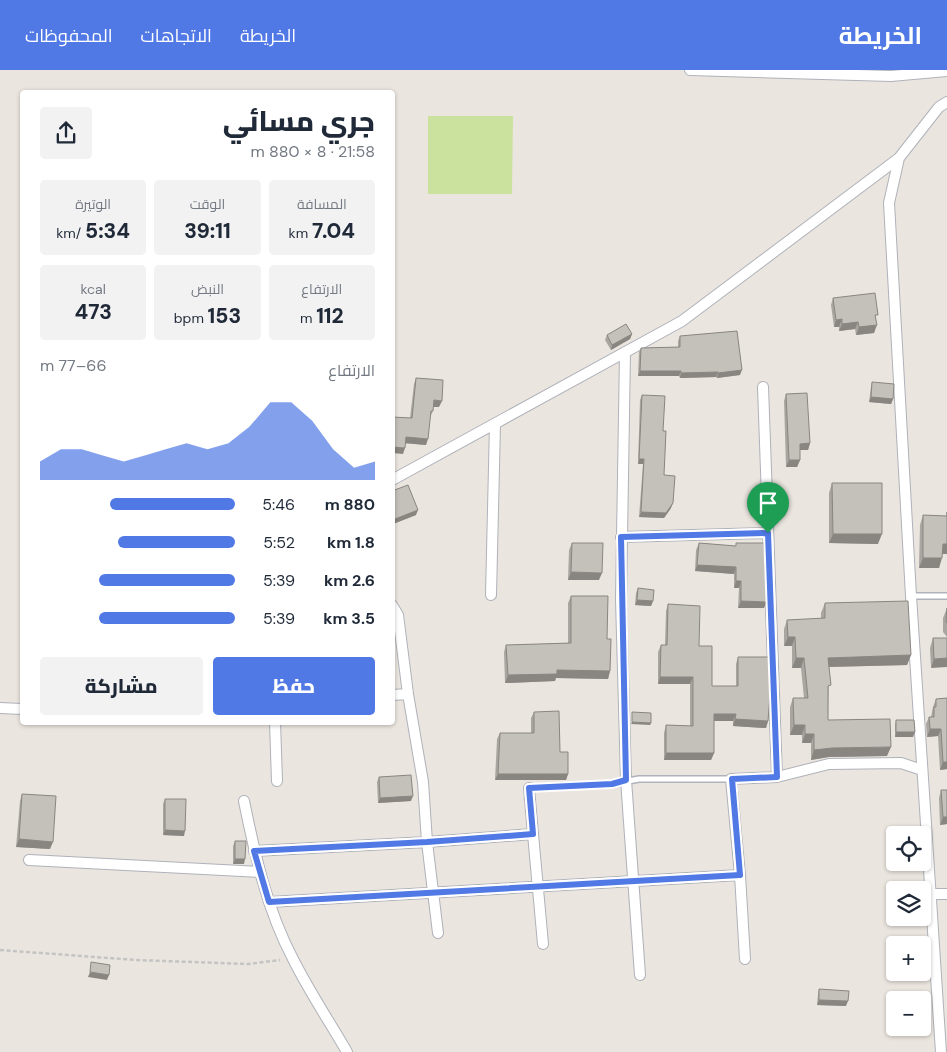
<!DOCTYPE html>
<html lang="ar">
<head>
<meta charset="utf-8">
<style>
	body { margin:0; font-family:"DM Sans",Cairo,sans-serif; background:#f2f2f3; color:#1f2937; direction:rtl; height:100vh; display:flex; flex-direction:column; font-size:19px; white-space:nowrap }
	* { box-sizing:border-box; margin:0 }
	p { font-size:16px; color:#747a83 }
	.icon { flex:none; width:28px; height:28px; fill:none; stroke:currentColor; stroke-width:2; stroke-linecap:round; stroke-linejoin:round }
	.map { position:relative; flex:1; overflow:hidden; direction:ltr }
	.sheet { position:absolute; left:20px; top:20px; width:375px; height:635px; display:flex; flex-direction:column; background:#fff; border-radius:5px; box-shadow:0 1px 4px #0004; direction:rtl }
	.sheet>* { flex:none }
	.buttons { position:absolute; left:886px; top:756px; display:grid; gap:10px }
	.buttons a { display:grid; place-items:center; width:45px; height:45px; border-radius:5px; background:#fff; box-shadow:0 1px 4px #0004; font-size:25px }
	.pin { position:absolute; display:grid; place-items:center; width:42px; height:42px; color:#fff; margin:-51px -21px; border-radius:50% 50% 50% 0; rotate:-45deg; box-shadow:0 0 5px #0007 }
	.pin .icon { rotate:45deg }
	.round { display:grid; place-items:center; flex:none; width:52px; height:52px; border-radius:5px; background:#f2f2f3 }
	.summary { display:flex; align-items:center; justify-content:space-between; height:85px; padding:0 20px }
	h1 { font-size:28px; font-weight:800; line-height:38px }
	.figures { display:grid; grid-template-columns:repeat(3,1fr); gap:8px; height:85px; padding:5px 20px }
	.figures div { display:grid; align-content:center; border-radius:5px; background:#f2f2f3; text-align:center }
	.figures b { font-size:21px; font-weight:800 }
	.figures small { font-size:14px; font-weight:400 }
	.figures p { font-size:14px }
	.chart { height:140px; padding:10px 20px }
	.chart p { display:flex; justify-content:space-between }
	.chart svg { width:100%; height:90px; margin-top:5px; fill:#5079e6; opacity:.7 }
	.action { display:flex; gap:10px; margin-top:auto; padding:10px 20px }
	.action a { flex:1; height:58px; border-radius:5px; background:#5079e6; color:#fff; font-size:20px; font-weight:800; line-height:58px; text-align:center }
	.action a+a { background:#f2f2f3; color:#1f2937 }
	ul { padding:0 20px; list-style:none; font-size:16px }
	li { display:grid; grid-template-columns:80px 60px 1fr; align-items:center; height:38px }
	li i { height:12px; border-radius:6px; background:#5079e6 }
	header { display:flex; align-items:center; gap:30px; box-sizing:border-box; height:70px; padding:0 25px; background:#5079e6; color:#fff }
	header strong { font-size:24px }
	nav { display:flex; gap:28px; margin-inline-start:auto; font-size:18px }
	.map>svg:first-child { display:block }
	.pitch { fill:#cbe29e }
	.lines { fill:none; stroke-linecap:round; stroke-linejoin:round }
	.lane-casing { stroke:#afb2ba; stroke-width:8 }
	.street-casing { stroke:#afb2ba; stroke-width:12 }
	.path { stroke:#c4c4c4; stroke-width:2.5; stroke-dasharray:4 2.5; stroke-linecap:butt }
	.lane { stroke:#fff; stroke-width:5 }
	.street { stroke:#fff; stroke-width:10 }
	.wall { fill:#a9a5a0 }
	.shaded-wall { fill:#898682 }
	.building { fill:#c4c0ba; stroke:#898682 }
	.route-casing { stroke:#fff; stroke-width:10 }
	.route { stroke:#5079e6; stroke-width:6 }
</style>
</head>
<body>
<header>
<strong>الخريطة</strong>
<nav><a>الخريطة</a><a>الاتجاهات</a><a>المحفوظات</a></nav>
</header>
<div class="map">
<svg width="947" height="982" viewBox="0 0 947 982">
	<rect width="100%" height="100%" fill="#ebe5df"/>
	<path class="pitch" d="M 428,46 L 513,46 L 512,124 L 428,124 Z"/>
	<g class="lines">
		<g class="lane-casing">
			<path id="lane" d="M 911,526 L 947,526
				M 529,718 L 612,714 L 639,709 L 731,709"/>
		</g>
		<g class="street-casing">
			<path id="street" d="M 690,0 L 891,6 L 947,1
				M 625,282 L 621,529 L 626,710 L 640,905
				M 763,317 L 777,707
				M 392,410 L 682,251 L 899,88
				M 621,467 L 767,463
				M 491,525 L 495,354
				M 392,535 L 398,545 L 408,624 L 423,712 L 427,772 L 438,863
				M 392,625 L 408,624
				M 0,638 L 22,639
				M 275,652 L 277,711
				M 244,731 C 255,785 267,840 293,889 C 309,921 329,951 347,982
				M 533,764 L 543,874
				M 254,781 L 427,772 L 533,764 L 529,718
				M 29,790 L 260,802
				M 931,824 L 947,824
				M 269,832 L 740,805
				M 745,889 L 740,805 L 731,709 L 777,707 L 829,694 L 901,693 L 922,700
				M 941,982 L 911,526 L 889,133 L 899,88 L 939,37 L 947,32"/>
		</g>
		<path class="path" d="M 0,880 L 136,890 L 248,894 L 280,890"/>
		<use href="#lane" class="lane"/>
		<use href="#street" class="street"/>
	</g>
	<path class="wall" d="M 833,228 L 876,250 L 874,263 L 856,265 L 855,259 L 839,261 L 839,257 L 834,257 L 831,235 Z
		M 632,264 L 630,269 L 611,280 L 605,270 L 607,265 Z
		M 680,266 L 740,305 L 717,308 L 716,307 L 680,308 L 679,306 L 638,306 L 639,282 L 641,278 L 678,277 L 678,271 Z
		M 416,308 L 439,337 L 433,337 L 433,341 L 430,347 L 426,375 L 405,373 L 403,384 L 410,348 L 414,314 Z
		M 872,312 L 893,329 L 891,334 L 869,332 L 871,317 Z
		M 786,324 L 810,373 L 808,380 L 800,380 L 800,390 L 797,397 L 786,397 L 784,331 Z
		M 642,325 L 663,361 L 664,405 L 671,438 L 664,448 L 639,447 L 643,394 L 638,394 L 640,330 Z
		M 832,413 L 878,474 L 829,473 L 829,423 Z
		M 392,421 L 416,445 L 393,454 L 392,452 Z
		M 947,442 L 942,484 L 939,498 L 919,498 L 920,455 L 923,445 L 946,446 Z
		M 572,473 L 599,510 L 568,510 L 569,480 Z
		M 699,473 L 736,476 L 736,473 L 764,538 L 738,538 L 739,518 L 734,518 L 734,504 L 695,501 L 696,480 Z
		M 638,518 L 653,531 L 651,536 L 635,535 L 636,523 Z
		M 571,526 L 607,569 L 610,601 L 608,609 L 556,608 L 555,611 L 505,613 L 504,582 L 506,575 L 568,573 L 568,533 Z
		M 825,533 L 911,585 L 907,595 L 829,597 L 828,650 L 887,686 L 829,687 L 811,690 L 811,673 L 802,673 L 802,665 L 790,665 L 790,637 L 793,628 L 804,628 L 801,598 L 792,598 L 792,576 L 784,576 L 784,559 L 787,550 L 821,549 L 821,543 Z
		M 668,534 L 699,576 L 712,616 L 736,616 L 736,594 L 738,587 L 768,651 L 766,658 L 733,656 L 733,651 L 714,651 L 714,683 L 711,690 L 664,690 L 664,663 L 666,655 L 690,656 L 690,614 L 658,614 L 658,582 L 661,575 L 665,575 L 666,541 Z
		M 947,538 L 947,567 L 943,562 L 943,548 Z
		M 933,568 L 947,568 L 931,598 L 930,578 Z
		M 947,628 L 947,699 L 940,700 L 938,666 L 927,667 L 926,654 L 929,647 L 931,647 L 933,637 L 936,629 Z
		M 534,642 L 560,682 L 568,704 L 566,710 L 495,710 L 497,669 L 500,663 L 531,663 L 531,648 Z
		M 896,650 L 913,667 L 895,667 L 895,655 Z
		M 379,707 L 411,731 L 378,733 L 377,712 Z
		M 941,720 L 947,720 L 947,754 L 940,755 L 939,728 Z
		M 22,724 L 50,779 L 16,777 L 20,731 Z
		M 165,729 L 184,766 L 163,765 L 163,734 Z
		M 235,771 L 244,794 L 233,794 L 233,776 Z
		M 819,919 L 846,936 L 817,935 L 818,924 Z"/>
	<path class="shaded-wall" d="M 842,249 L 839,257 L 834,257 L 836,250 Z
		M 858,252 L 855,259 L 839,261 L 842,254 Z
		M 877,255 L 874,263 L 856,265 L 859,257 Z
		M 632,264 L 630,269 L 611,280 L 612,275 Z
		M 742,300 L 740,305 L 717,308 L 718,303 Z
		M 640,301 L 681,301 L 679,306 L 638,306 Z
		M 718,302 L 716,307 L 680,308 L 681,303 Z
		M 871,327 L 893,329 L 891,334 L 869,332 Z
		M 434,330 L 442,331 L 439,337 L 432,337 Z
		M 406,367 L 428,369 L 426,375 L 403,373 Z
		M 810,373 L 808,380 L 797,380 L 800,374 Z
		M 392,377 L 405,378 L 403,384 L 392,383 Z
		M 639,389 L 644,389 L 643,394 L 638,394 Z
		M 789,390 L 800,390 L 797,397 L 786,397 Z
		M 673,433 L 671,438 L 664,448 L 639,447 L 641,442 Z
		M 418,440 L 416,445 L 393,454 L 395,449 Z
		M 833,464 L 882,464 L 878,474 L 829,473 Z
		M 943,474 L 947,474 L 947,484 L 939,484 Z
		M 923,488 L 942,488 L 939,498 L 919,498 Z
		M 697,495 L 736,497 L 734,504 L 695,501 Z
		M 571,502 L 602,503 L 599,510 L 568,510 Z
		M 736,511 L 741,511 L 739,518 L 734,518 Z
		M 637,530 L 653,531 L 651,536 L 635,535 Z
		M 741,531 L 767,532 L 764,538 L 738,538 Z
		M 788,567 L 795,567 L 792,576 L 784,576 Z
		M 911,585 L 907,595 L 824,597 L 828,588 Z
		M 796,588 L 804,588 L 801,598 L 792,598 Z
		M 947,588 L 947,597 L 931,598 L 934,589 Z
		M 557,600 L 610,601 L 608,609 L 556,608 L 555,611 L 505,613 L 508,605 Z
		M 660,607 L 693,607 L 690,614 L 658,614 Z
		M 714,644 L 736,644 L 733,651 L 711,651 Z
		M 735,649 L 768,651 L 766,658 L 733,656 Z
		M 632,652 L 651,653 L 650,655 L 631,654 Z
		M 794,655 L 805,655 L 802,665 L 790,665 Z
		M 930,659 L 941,659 L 938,666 L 927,667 Z
		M 896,662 L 915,662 L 913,667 L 895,667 Z
		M 805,664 L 814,664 L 811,673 L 802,673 Z
		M 891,677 L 887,686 L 829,687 L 811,690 L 814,680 L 832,678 Z
		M 666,683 L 714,683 L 711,690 L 664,690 Z
		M 943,692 L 947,692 L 947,699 L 940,700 Z
		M 498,704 L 568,704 L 566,710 L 495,710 Z
		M 413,726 L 411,731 L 378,733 L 380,728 Z
		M 943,747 L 947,747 L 947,754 L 940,755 Z
		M 165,760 L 185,761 L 184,766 L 163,765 Z
		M 19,769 L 53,772 L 50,779 L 16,777 Z
		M 235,789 L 245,789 L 244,794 L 233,794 Z
		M 90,902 L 109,905 L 107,910 L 88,907 Z
		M 819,930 L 848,931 L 846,936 L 817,935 Z"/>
	<path class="building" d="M 875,223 L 878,245 L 875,245 L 877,255 L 859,257 L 858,252 L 842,254 L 842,249 L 836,250 L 833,228 Z
		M 626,254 L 632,264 L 612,275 L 607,265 Z
		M 737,261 L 742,300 L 718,303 L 718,302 L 681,303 L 681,301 L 640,301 L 641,278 L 680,277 L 680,266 Z
		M 416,308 L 443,310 L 442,331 L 434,330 L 433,341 L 431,341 L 428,369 L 406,367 L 405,378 L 392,377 L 392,347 L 412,348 Z
		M 872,312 L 894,314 L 893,329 L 871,327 Z
		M 807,323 L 810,373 L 800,374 L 800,390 L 789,390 L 786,324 Z
		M 642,325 L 665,326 L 663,361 L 666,361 L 664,405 L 675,406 L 673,433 L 666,443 L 641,442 L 644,389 L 639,389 Z
		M 832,413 L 882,413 L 882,464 L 833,464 Z
		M 408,415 L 418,440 L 395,449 L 392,444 L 392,421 Z
		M 947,442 L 947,474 L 943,474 L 942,488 L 923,488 L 923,445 L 947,446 Z
		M 572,473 L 603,473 L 602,503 L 571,502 Z
		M 699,473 L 736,476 L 736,473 L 764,473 L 767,532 L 741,531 L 741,511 L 736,511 L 736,497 L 697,495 Z
		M 638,518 L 654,520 L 653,531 L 637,530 Z
		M 571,526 L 608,526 L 607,569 L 611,569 L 610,601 L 557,600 L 557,604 L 508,605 L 506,575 L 571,573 Z
		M 908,531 L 911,585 L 828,588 L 831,615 L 828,616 L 828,650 L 890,649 L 891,677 L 832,678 L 814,680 L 814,664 L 805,664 L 805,655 L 794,655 L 793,628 L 808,628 L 804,588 L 796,588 L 795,567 L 788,567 L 787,550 L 825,548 L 825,533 Z
		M 668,534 L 700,536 L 699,576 L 712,576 L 712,616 L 738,616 L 738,587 L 769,587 L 770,625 L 768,651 L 735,649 L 736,644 L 714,644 L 714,683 L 666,683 L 666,655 L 693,656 L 693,607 L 660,607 L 661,575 L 667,575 Z
		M 947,538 L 947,553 L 946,552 Z
		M 933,568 L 947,568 L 947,588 L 934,589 Z
		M 947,628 L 947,692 L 943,692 L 941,659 L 930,659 L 929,647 L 934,647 L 934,637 L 936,637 L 936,629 Z
		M 559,641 L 560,682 L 568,682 L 568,704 L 498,704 L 500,663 L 534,663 L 534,642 Z
		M 632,642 L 651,643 L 651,653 L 632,652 Z
		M 896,650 L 914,650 L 915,662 L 896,662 Z
		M 411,705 L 413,726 L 380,728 L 379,707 Z
		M 941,720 L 947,720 L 947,747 L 943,747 Z
		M 22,724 L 56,726 L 53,772 L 19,769 Z
		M 165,729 L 186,729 L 185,761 L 165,760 Z
		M 235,771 L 246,771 L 245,789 L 235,789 Z
		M 91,892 L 110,895 L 109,905 L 90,902 Z
		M 819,919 L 849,921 L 848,931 L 819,930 Z"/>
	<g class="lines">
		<g class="route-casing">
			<path id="route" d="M 768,463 L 777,707 L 732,709 L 740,805 L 269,832 L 254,781 L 427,772 L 533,764 L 529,718 L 612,714 L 626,710 L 621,467 Z"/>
		</g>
		<use href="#route" class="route"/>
	</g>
</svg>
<div class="buttons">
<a><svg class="icon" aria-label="locate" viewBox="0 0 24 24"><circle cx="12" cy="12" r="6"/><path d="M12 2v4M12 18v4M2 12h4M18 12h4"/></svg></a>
<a><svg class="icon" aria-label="layers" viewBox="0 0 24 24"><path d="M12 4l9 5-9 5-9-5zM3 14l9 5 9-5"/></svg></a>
<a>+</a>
<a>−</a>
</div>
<div class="pin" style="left:768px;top:463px;background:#1e9e55"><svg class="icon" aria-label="arrive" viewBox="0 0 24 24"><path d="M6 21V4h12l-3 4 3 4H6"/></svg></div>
<section class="sheet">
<div class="summary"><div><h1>جري مسائي</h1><p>21:58 · 8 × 880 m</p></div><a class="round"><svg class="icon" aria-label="share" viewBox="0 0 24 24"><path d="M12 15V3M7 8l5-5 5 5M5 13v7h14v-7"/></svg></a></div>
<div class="figures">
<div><p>المسافة</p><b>7.04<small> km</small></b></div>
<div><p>الوقت</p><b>39:11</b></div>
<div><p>الوتيرة</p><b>5:34<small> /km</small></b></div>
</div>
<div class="figures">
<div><p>الارتفاع</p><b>112<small> m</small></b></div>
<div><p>النبض</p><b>153<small> bpm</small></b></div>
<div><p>kcal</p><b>473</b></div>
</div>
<div class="chart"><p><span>الارتفاع</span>66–77 m</p>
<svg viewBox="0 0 160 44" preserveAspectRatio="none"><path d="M0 44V35L10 29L20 29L30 32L40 35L50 32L60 29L70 26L80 29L90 26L100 18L110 6L120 6L130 15L140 29L150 38L160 35V44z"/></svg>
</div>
<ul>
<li><b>880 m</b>5:46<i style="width:64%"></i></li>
<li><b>1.8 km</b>5:52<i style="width:60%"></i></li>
<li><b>2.6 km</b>5:39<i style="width:70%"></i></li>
<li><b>3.5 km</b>5:39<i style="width:70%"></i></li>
</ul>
<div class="action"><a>حفظ</a><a>مشاركة</a></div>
</section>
</div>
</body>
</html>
